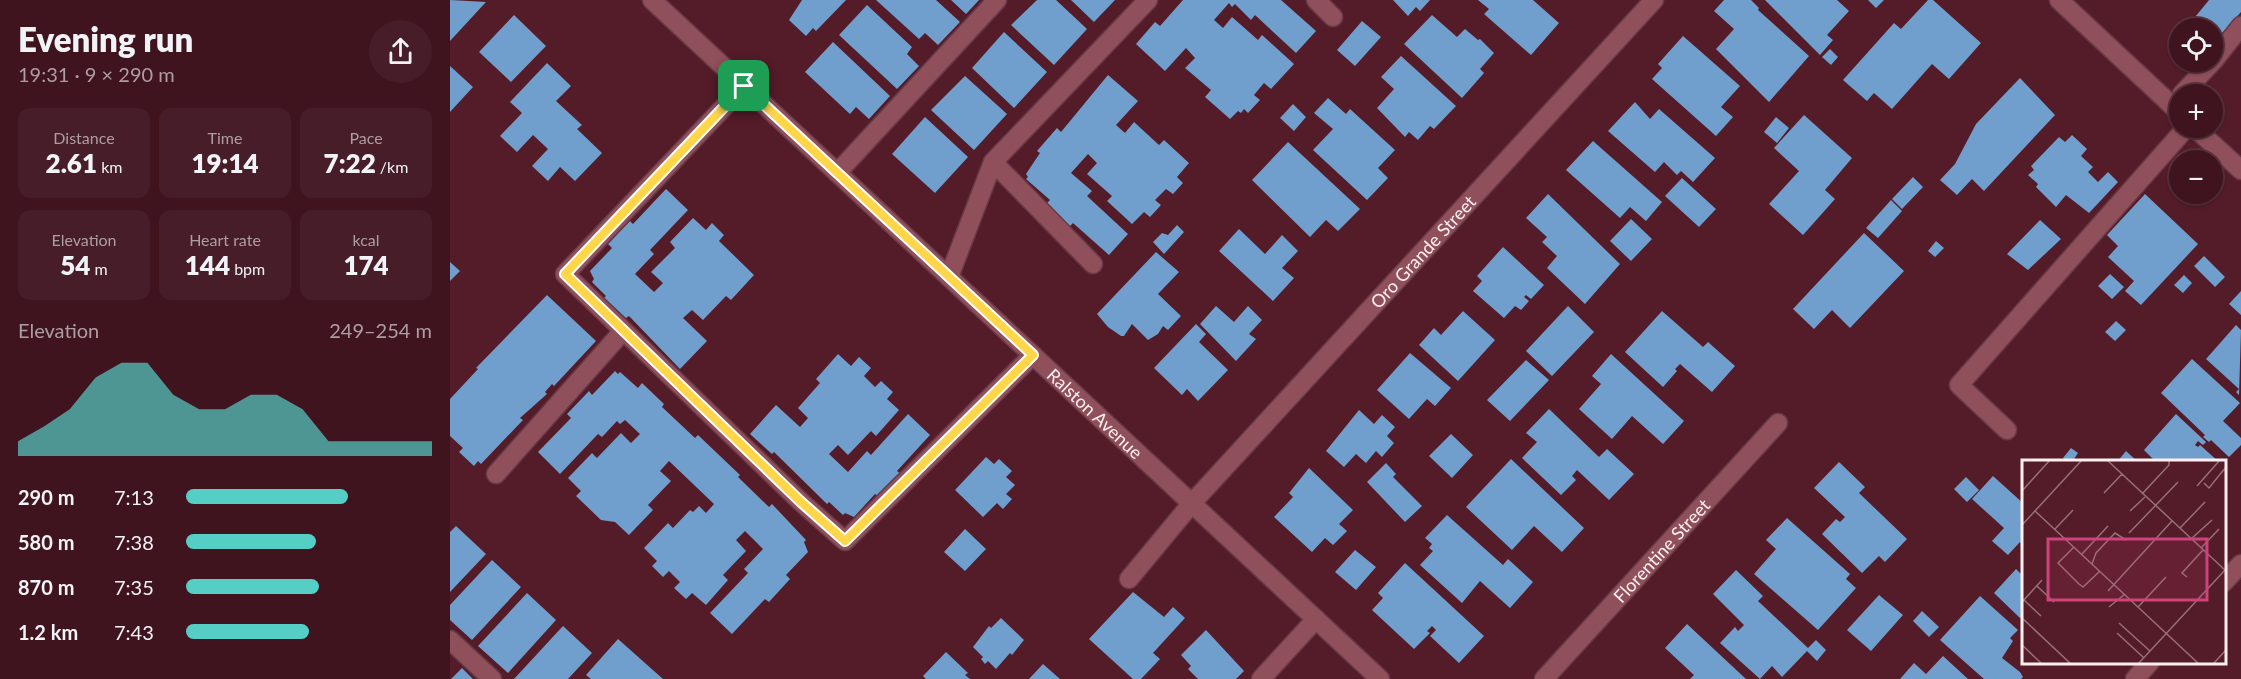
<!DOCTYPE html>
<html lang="en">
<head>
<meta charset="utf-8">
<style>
	body { margin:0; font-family:Lato,sans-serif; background:#461d28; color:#f1f3f6; height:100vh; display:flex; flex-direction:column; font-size:22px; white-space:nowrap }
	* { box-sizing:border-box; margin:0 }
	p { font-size:20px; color:#ad9ea4 }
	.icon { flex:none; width:33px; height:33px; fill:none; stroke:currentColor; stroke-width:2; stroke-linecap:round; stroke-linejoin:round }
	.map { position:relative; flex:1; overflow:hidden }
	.drawer { display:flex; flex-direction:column; background:#3f141f; width:450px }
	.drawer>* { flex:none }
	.buttons { position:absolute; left:1719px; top:18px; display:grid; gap:12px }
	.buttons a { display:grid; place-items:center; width:54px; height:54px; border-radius:50%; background:#3f141f; box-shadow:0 2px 4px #0004,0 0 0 2px #58333d; font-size:30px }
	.pin { position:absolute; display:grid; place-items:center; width:51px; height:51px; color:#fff; margin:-26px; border-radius:12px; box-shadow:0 3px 9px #0006 }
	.round { display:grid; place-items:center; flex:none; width:63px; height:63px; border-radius:32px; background:#461d28 }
	.headline { display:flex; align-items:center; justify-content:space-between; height:102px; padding:0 18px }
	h1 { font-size:33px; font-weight:800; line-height:45px }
	.metrics { display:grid; grid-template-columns:repeat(3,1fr); gap:9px; height:102px; padding:6px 18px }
	.metrics div { display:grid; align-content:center; border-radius:12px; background:#461d28; text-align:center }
	.metrics b { font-size:26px; font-weight:800 }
	.metrics small { font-size:16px; font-weight:400 }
	.metrics p { font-size:16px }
	.chart { height:168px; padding:12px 18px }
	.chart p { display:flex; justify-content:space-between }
	.chart svg { width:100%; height:108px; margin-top:6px; fill:#55cec5; opacity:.7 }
	ul { padding:0 18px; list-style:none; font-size:20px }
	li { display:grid; grid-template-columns:96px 72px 1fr; align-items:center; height:45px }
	li i { height:15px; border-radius:8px; background:#55cec5 }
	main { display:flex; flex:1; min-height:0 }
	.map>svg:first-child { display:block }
	.building { fill:#709fce }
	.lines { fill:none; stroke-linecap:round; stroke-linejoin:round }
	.minor-casing { stroke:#673947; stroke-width:21 }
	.minor { stroke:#90505b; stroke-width:18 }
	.route-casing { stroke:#fff; stroke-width:12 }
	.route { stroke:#ffd54a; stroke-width:8 }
	.labels { text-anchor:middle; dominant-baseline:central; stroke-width:6; stroke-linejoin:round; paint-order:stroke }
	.street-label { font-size:18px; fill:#ffeff1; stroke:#2a1015 }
	.inset-road { fill:none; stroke:#987079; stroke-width:1.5 }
	.view { fill:#ce4379; fill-opacity:0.15; stroke:#ce4379; stroke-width:3 }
	.inset-edge { fill:none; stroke:#ffeff1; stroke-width:3 }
</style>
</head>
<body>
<main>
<section class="drawer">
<div class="headline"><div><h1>Evening run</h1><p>19:31 · 9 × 290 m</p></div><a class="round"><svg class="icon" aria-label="share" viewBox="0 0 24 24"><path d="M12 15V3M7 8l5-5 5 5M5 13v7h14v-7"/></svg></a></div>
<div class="metrics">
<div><p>Distance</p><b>2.61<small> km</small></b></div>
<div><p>Time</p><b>19:14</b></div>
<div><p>Pace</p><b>7:22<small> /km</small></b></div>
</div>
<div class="metrics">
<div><p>Elevation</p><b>54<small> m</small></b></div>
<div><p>Heart rate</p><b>144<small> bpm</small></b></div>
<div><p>kcal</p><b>174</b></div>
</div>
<div class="chart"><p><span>Elevation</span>249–254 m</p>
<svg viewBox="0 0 160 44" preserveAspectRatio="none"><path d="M0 44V38L10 32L20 25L30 12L40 6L50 6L60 19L70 25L80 25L90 19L100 19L110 25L120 38L130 38L140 38L150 38L160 38V44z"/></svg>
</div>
<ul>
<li><b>290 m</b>7:13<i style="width:66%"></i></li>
<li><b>580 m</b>7:38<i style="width:53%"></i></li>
<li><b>870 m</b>7:35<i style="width:54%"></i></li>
<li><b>1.2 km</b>7:43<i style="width:50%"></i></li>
</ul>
</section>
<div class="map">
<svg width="1791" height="679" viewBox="0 0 1791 679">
	<rect width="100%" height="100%" fill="#541b29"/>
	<path class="building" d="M 0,0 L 36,2 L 0,41 Z
		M 352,0 L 396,0 L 366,31 L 363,28 L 356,36 L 339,20 Z
		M 426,0 L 486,0 L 510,22 L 488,45 L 475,33 L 469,39 Z
		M 501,0 L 529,0 L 516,14 Z
		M 587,0 L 606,0 L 637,29 L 604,65 L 561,25 Z
		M 621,0 L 665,0 L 644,22 Z
		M 733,0 L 831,0 L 866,31 L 846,53 L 805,15 L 801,20 L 785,4 L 782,7 L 779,3 L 764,20 L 773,28 L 782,17 L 808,40 L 812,35 L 844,64 L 821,89 L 814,83 L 804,95 L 810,100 L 798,113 L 794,109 L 791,113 L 788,111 L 780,119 L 755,97 L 761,90 L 735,68 L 745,58 L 736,48 L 715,71 L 686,44 L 705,22 L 710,26 Z
		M 943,0 L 980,0 L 970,11 L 966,7 L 958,16 Z
		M 1028,0 L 1083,0 L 1109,23 L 1081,55 L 1034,14 L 1039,9 Z
		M 1274,0 L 1301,0 L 1309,8 L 1308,10 L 1359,56 L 1319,102 L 1266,49 L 1284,29 L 1264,11 Z
		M 1315,0 L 1387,0 L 1399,11 L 1377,35 L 1383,40 L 1370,55 Z
		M 1418,0 L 1434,0 L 1426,8 Z
		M 1478,0 L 1483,0 L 1531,43 L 1499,79 L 1482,64 L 1442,109 L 1424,93 L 1417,101 L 1393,80 L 1444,23 L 1451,29 Z
		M 1759,0 L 1791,0 L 1791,12 L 1765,41 L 1762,39 L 1762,28 L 1747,28 L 1741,22 Z
		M 417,5 L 462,47 L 457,54 L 469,66 L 447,89 L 389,35 Z
		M 64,15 L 96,46 L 61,82 L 29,52 Z
		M 982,15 L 1007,37 L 1015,29 L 1028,40 L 1030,39 L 1044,53 L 1030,69 L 1034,73 L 1012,98 L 954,44 Z
		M 912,21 L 931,37 L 905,66 L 887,50 Z
		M 554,32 L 597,72 L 564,108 L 522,68 Z
		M 1233,36 L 1290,86 L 1271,107 L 1283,117 L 1266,136 L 1202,79 L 1212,68 L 1208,64 Z
		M 383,42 L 440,96 L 419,119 L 406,107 L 400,114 L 355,72 Z
		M 1380,49 L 1388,57 L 1381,65 L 1372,57 Z
		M 951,56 L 1006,106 L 984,129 L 980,126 L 968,140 L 959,132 L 955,137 L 927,108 L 944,89 L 931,77 Z
		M 97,63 L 121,86 L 106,101 L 132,125 L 127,129 L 152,153 L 125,181 L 110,167 L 98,181 L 82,166 L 98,149 L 83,135 L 67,152 L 50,136 L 72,113 L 60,102 Z
		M 0,66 L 23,87 L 0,112 Z
		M 658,75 L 688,101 L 666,125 L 675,133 L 684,122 L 709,145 L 714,140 L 739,163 L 727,177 L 733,183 L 723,194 L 716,189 L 705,200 L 711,205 L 700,217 L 694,212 L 682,224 L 657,201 L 662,196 L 637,174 L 647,163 L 638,154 L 621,173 L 642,191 L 637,196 L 678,234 L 659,255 L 623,223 L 619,227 L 595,205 L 600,200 L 576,179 L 578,177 L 576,174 L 590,153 L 587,151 L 607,128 L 611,132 Z
		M 515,76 L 557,114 L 524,150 L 481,110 Z
		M 1570,78 L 1605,115 L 1534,191 L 1522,179 L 1507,195 L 1490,180 L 1505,164 L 1526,124 Z
		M 878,98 L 896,114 L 900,109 L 945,150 L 928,168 L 938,178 L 917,200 L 863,150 L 883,129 L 864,113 Z
		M 1185,102 L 1200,119 L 1209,109 L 1265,158 L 1243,182 L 1231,171 L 1227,175 L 1214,162 L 1205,172 L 1158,131 Z
		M 843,104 L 856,117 L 844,131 L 830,118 Z
		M 1354,115 L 1402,158 L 1375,190 L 1385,199 L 1353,235 L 1319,204 L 1349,171 L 1324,148 Z
		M 475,117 L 518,157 L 485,193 L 442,154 Z
		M 1326,117 L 1339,128 L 1327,143 L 1314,132 Z
		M 1622,135 L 1637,149 L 1631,156 L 1643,167 L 1638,172 L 1648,182 L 1658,172 L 1668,182 L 1639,213 L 1616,195 L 1606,207 L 1586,187 L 1588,184 L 1578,175 L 1584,170 L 1581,166 L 1609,137 L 1615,142 Z
		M 1143,141 L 1212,202 L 1196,221 L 1180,207 L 1170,218 L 1116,170 Z
		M 838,142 L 910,209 L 888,231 L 876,220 L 860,237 L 802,180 Z
		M 1463,177 L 1473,187 L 1452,209 L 1442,199 Z
		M 1232,178 L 1266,209 L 1249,227 L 1215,196 Z
		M 216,189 L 238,210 L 200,250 L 204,254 L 185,274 L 204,292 L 213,283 L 201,272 L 225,248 L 220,242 L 243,218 L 256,230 L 262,223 L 274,235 L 269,241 L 304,275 L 281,300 L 276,296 L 253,320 L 242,310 L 233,318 L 257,341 L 230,369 L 179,316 L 176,318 L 154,298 L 156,296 L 142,282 L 144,279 L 140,271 L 162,248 L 158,244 L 180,221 L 183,224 Z
		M 1098,194 L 1170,264 L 1135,304 L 1097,268 L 1107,256 L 1092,242 L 1097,237 L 1076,218 Z
		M 1695,194 L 1748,244 L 1691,305 L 1675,291 L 1684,281 L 1658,257 L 1668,246 L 1657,235 Z
		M 1441,200 L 1452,211 L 1428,238 L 1416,228 Z
		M 1181,219 L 1202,239 L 1181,261 L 1160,241 Z
		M 1590,220 L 1611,239 L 1578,270 L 1557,254 Z
		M 727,225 L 734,232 L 714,254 L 703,242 L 712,233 L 718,235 Z
		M 789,229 L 815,254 L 832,235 L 848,251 L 832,268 L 844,278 L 823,301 L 769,251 Z
		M 1414,233 L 1454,271 L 1400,328 L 1382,310 L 1364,329 L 1343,309 Z
		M 1486,241 L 1494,248 L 1485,257 L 1478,251 Z
		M 1053,247 L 1094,285 L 1081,299 L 1076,295 L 1074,297 L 1079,301 L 1071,310 L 1065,306 L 1054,318 L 1023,291 L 1032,281 L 1027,276 Z
		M 706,252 L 729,272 L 708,294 L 731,316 L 718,330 L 713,326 L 708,334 L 698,340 L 682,324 L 674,336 L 671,336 L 658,327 L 647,314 Z
		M 1754,256 L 1775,277 L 1765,287 L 1744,266 Z
		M 0,262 L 10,271 L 0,281 Z
		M 1660,274 L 1674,287 L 1662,299 L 1648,286 Z
		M 1734,275 L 1742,283 L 1733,293 L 1724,285 Z
		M 1791,291 L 1791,315 L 1779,304 Z
		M 97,295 L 146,341 L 104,386 L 102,384 L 95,392 L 97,394 L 70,418 L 73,420 L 31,464 L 28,461 L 24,466 L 9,452 L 13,448 L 0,436 L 0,399 L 28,369 L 26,368 Z
		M 766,306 L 784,322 L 798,306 L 812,320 L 799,334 L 806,339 L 786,361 L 750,324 Z
		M 1118,306 L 1144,332 L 1102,376 L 1076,351 Z
		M 1013,311 L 1045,340 L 1008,381 L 969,345 L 984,328 L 991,335 Z
		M 1212,311 L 1253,347 L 1258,342 L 1285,366 L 1262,392 L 1230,364 L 1225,369 L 1227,371 L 1213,387 L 1175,352 Z
		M 1666,321 L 1676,330 L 1665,341 L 1655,332 Z
		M 746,324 L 756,334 L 749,342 L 778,370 L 748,401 L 737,389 L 732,395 L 704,368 Z
		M 1786,325 L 1791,330 L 1789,395 L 1786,392 L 1789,389 L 1756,359 Z
		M 960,353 L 1001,388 L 985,406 L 977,399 L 959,419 L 927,390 Z
		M 388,354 L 401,366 L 409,357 L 421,368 L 414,376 L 425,387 L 431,381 L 443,392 L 437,399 L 449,410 L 426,436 L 421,431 L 398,455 L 388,445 L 379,454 L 398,472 L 417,451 L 421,455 L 458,414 L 480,435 L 447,471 L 451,474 L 429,497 L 425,494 L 404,517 L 395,513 L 393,515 L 379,502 L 377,504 L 324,452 L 322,454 L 300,434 L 326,405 L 350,427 L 358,418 L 348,408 L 370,383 L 366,379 Z
		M 1161,354 L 1234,421 L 1213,444 L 1182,416 L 1162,439 L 1129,409 L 1151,384 L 1142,376 Z
		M 1742,359 L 1790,403 L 1773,421 L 1791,438 L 1791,445 L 1779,457 L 1761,440 L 1759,442 L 1753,437 L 1755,435 L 1711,393 Z
		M 1076,360 L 1099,380 L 1060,421 L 1037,400 Z
		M 165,371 L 168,374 L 170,372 L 188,388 L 192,383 L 214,404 L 212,407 L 245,438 L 248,435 L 290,475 L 288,477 L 319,507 L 322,504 L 356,540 L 354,542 L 358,552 L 336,575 L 340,579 L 319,602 L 315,599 L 282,634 L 260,613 L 298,573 L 294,569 L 313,549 L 295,531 L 286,540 L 296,551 L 273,575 L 278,580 L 256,605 L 242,593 L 236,599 L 224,588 L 230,582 L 219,571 L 213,577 L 202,566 L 207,561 L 194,548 L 218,523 L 223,528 L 240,510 L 243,512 L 249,506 L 256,513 L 264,504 L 219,461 L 210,471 L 221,481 L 198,505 L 203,510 L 179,535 L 165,522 L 151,520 L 126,496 L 131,491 L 118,478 L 142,453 L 147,458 L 171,433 L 181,443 L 190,434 L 175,420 L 170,424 L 167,421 L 152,437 L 148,434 L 110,474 L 88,452 L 121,418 L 117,414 L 139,391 L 142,395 Z
		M 1099,409 L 1149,457 L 1157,449 L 1184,474 L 1159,500 L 1127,470 L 1122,476 L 1126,480 L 1111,495 L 1072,458 L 1087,442 L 1076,433 Z
		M 909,410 L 924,424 L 932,415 L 945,427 L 937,436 L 944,443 L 932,457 L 926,451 L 916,463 L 906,454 L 894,467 L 876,451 Z
		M 1726,414 L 1756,442 L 1753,445 L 1748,441 L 1745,445 L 1748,447 L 1750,445 L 1769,462 L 1706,462 L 1694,450 Z
		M 1001,434 L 1023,455 L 1002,478 L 979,456 Z
		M 1621,448 L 1628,453 L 1622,462 L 1618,462 L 1613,458 Z
		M 1676,451 L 1688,462 L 1667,462 Z
		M 536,457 L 544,464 L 549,459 L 562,471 L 556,477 L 565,485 L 556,494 L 562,499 L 553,509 L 547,503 L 533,517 L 505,490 Z
		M 1061,459 L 1134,528 L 1112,552 L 1084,526 L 1062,550 L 1016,507 Z
		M 1389,462 L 1415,487 L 1409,493 L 1457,539 L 1435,562 L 1429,556 L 1412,573 L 1372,534 L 1386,519 L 1390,522 L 1395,517 L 1364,488 Z
		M 936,463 L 946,474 L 943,477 L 972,506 L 955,522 L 917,482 Z
		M 859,468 L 903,510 L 889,524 L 897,531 L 883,545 L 875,538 L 862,552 L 824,517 L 843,497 L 839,493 Z
		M 1543,476 L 1574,504 L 1574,546 L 1570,542 L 1558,555 L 1542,541 L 1554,528 L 1522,499 Z
		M 1516,477 L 1529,490 L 1517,502 L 1504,489 Z
		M 997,515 L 1053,565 L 1058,559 L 1083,582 L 1060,608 L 1030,581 L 1012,603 L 970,565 L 983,551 L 979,548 L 982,544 L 975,538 Z
		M 1337,518 L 1400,574 L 1396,579 L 1406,588 L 1368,630 L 1304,574 L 1326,549 L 1316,540 Z
		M 6,526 L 36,554 L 0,592 L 0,532 Z
		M 515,529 L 536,549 L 515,571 L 494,552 Z
		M 905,550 L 926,567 L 906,590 L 885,572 Z
		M 42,560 L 71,587 L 22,640 L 0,620 L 0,605 Z
		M 955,563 L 1034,636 L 1009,663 L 980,636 L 986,630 L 982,626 L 977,631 L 980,633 L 964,649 L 922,610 L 933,598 L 928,593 Z
		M 1566,569 L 1574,577 L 1574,614 L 1570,618 L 1544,593 Z
		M 1286,570 L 1313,596 L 1308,601 L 1358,648 L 1366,640 L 1376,650 L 1367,661 L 1357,651 L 1332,677 L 1322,666 L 1310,679 L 1270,643 L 1285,627 L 1288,631 L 1294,625 L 1263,594 Z
		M 683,592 L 714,617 L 723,607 L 735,618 L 703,653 L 710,659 L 691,679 L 683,679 L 639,639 Z
		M 77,593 L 106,620 L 58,673 L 28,646 Z
		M 1429,595 L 1453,615 L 1421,651 L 1397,630 Z
		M 1530,596 L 1568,630 L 1560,638 L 1563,641 L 1552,658 L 1570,672 L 1573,677 L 1571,679 L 1534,679 L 1490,640 Z
		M 1472,611 L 1489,627 L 1479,637 L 1463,621 Z
		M 551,618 L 574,640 L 562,655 L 560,653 L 546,669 L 538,661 L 535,664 L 531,659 L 533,657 L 523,647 L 539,626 L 541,628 Z
		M 1237,624 L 1296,679 L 1240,679 L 1244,675 L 1215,648 Z
		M 113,626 L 142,653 L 118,679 L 64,679 Z
		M 756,630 L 794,671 L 786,679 L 748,679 L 738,669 L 741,666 L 731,655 Z
		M 168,639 L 213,679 L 141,679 L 136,675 Z
		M 496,652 L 518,673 L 515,675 L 520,679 L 476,679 L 473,676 Z
		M 1493,656 L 1518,679 L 1450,679 L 1464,663 L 1476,674 Z
		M 593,664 L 610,679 L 579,679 Z
		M 12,668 L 23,679 L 1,679 Z"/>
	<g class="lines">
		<g class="minor-casing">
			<g id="minor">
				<path id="s1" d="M 202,0 L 930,679"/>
				<path d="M 866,0 L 883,17"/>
				<path d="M 1609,0 L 1730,113"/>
				<path d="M 294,86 L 115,274 L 351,502 L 395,541 L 583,355"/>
				<path d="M 1732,94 L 1765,59 L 1791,26"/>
				<path d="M 1745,128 L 1791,170"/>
				<path d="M 543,162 L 643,264"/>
				<path d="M 387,173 L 547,0"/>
				<path d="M 499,277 L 543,162 L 698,0"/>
				<path d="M 1557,430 L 1509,385 L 1736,128"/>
				<path d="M 46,474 L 173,331"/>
				<path id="s2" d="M 679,579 L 742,503 L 1204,0"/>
				<path d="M 1774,582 L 1791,564"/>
				<path d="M 0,640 L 42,679"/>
				<path d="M 811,679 L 866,619"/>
				<path id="s3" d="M 1094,679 L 1328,423"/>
				<path d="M 1685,679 L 1700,662"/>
			</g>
		</g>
		<use href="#minor" class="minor"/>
	</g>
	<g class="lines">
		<g class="route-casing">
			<path id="route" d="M 294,86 L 583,355 L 395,541 L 351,502 L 115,274 Z"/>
		</g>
		<use href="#route" class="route"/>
	</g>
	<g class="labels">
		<g class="street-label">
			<text stroke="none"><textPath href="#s2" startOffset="440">Oro Grande Street</textPath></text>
			<text stroke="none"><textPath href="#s1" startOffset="606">Ralston Avenue</textPath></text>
			<text stroke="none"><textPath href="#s3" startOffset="174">Florentine Street</textPath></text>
		</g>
	</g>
	<g transform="translate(1572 460)">
		<rect width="204" height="204" fill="#541b29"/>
		<path class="inset-road" d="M 85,0 L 204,111M 182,23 L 187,28 L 204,7M 175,26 L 198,0M 0,31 L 28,0M 82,33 L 100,14M 120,34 L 147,5 L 147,0M 133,46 L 156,22M 13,51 L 177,204M 108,51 L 123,37M 0,65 L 60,0M 158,68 L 183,42M 33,69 L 51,50M 107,73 L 133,46M 169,79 L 190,60M 52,87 L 36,103 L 57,124 L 61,127 L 78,111M 179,88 L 197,69M 60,94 L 86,66M 70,104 L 74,93 L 93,73 L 104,80M 165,117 L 160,113 L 181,90M 15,126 L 32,142M 86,131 L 150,61M 2,140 L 19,156M 0,142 L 20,120M 87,147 L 103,134M 116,147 L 144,117M 0,158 L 49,204M 97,163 L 128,191M 95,173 L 122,198M 0,185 L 20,204M 116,204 L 203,110M 191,204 L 204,190"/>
		<path class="view" d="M 26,79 L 185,79 L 185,140 L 26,140 Z"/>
		<rect width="204" height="204" class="inset-edge"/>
	</g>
</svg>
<div class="buttons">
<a><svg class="icon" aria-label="locate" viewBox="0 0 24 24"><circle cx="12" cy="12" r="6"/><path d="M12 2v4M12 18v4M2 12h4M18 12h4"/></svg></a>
<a>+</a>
<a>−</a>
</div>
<div class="pin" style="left:294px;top:86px;background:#1e9e55"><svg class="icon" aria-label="arrive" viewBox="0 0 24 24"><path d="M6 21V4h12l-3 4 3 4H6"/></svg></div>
</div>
</main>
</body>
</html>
